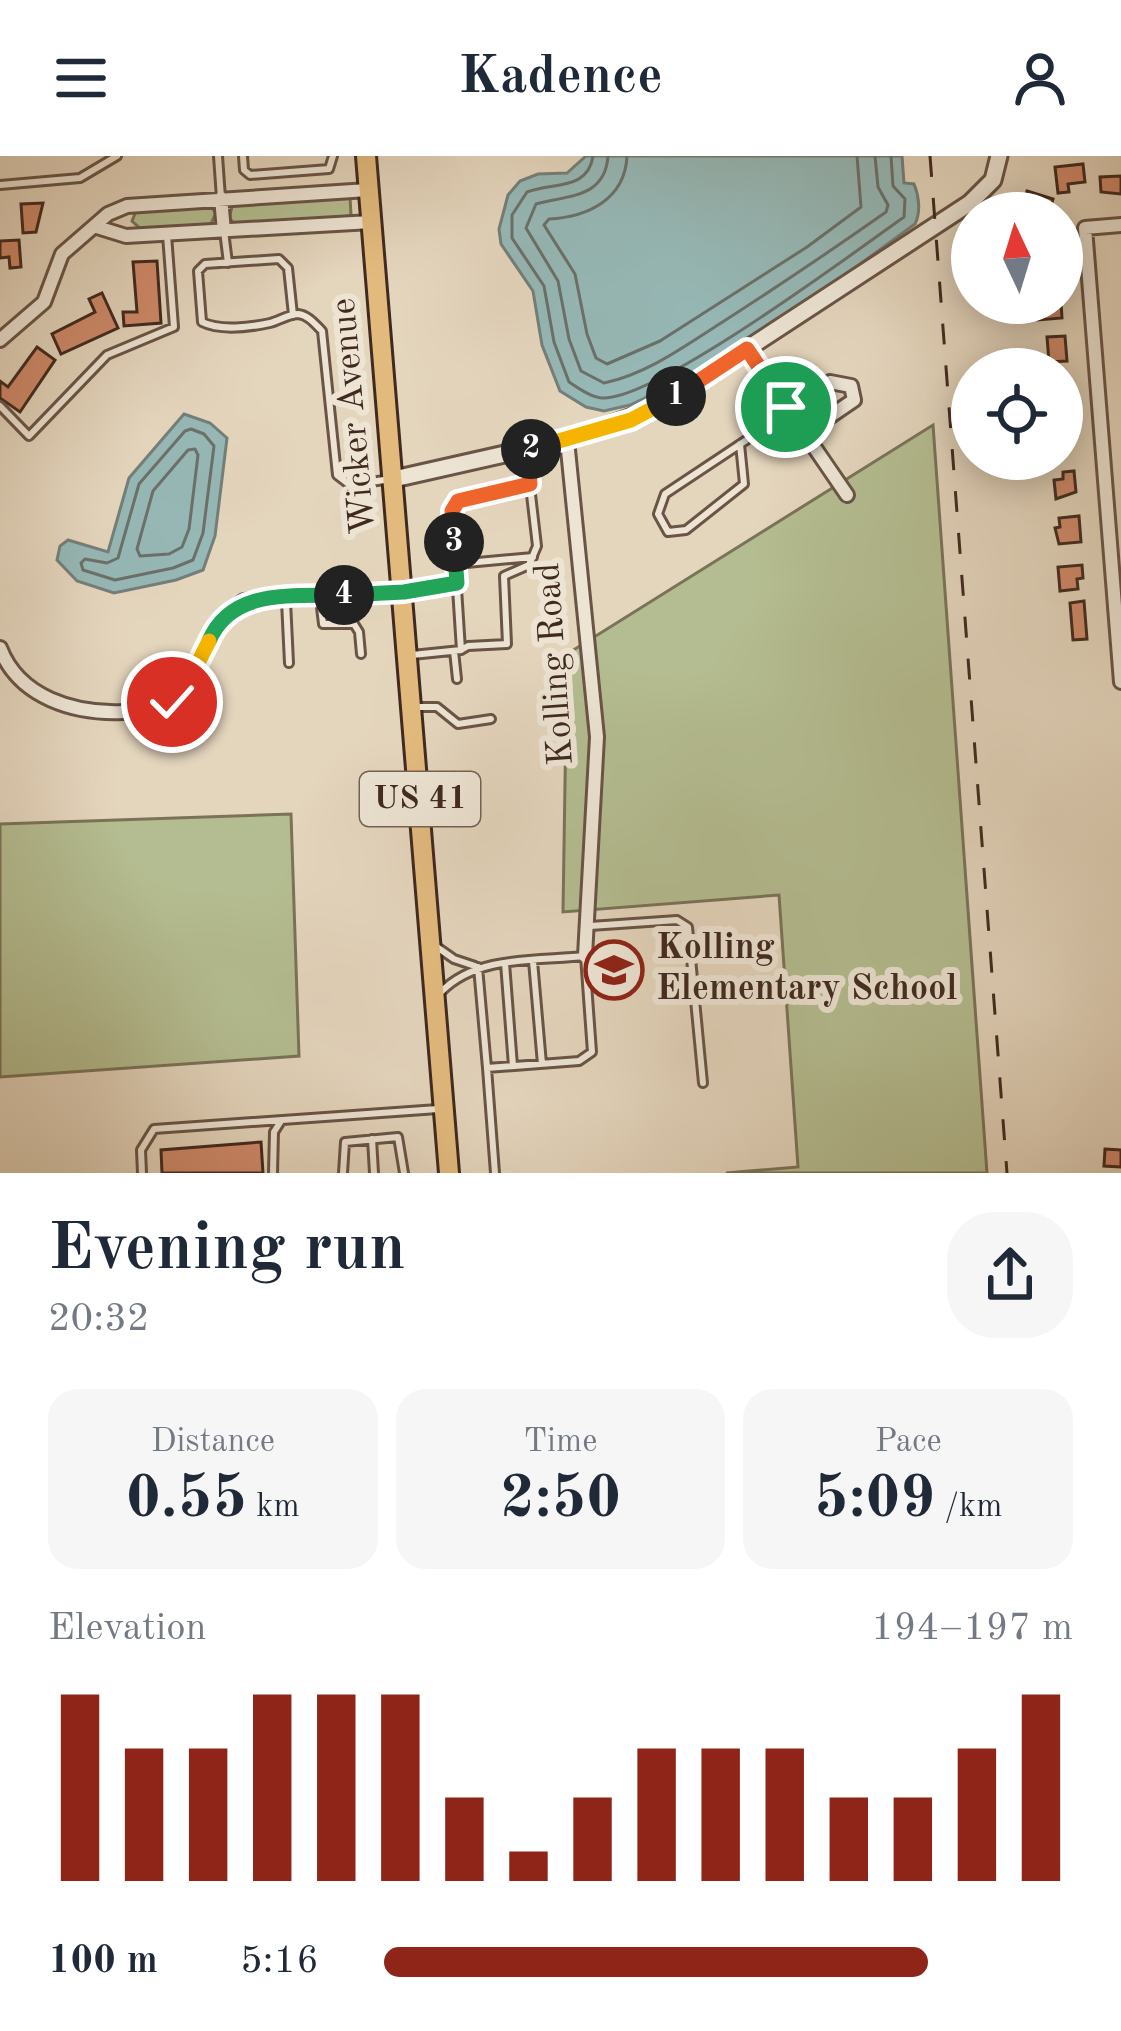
<!DOCTYPE html>
<html lang="en">
<head>
<meta charset="utf-8">
<style>
	body { margin:0; font-family:"Old Standard TT",serif; background:#f6f6f7; color:#1f2937; height:100vh; display:flex; flex-direction:column; font-size:45px; white-space:nowrap }
	* { box-sizing:border-box; margin:0 }
	p { font-size:39px; color:#747a83 }
	.icon { flex:none; width:66px; height:66px; fill:none; stroke:currentColor; stroke-width:2; stroke-linecap:round; stroke-linejoin:round }
	.map { position:relative; height:1017px; overflow:hidden }
	.drawer { display:flex; flex-direction:column; background:#fff; flex:1 }
	.drawer>* { flex:none }
	.needle { width:78px; rotate:356deg }
	.buttons { position:absolute; left:951px; top:36px; display:grid; gap:24px }
	.buttons a { display:grid; place-items:center; width:132px; height:132px; border-radius:50%; background:#fff; box-shadow:0 6px 30px #0003; font-size:60px }
	.pin { position:absolute; display:grid; place-items:center; width:102px; height:102px; color:#fff; margin:-51px; border:6px solid #fff; border-radius:50%; box-shadow:0 3px 12px #0007 }
	.km { position:absolute; width:60px; height:60px; margin:-30px; border-radius:50%; background:#222; color:#fff; font-size:33px; line-height:60px; text-align:center }
	.round { display:grid; place-items:center; flex:none; width:126px; height:126px; border-radius:48px; background:#f6f6f7 }
	.head { display:flex; align-items:center; justify-content:space-between; height:204px; padding:0 48px }
	h1 { font-size:66px; font-weight:800; line-height:90px }
	.stats { display:grid; grid-template-columns:repeat(3,1fr); gap:18px; height:204px; padding:12px 48px }
	.stats div { display:grid; align-content:center; border-radius:30px; background:#f6f6f7; text-align:center }
	.stats b { font-size:60px; font-weight:800 }
	.stats small { font-size:33px; font-weight:400 }
	.stats p { font-size:33px }
	.chart { height:336px; padding:24px 48px }
	.chart p { display:flex; justify-content:space-between }
	.chart svg { width:100%; height:216px; margin-top:12px; stroke:#8f2418; stroke-width:6 }
	ul { padding:0 48px; list-style:none; font-size:39px }
	li { display:grid; grid-template-columns:192px 144px 1fr; align-items:center; height:90px }
	li i { height:30px; border-radius:15px; background:#8f2418 }
	header { display:flex; justify-content:space-between; align-items:center; height:156px; padding:0 48px; background:#fff; font-size:54px; font-weight:800 }
	.map>svg:first-child { display:block }
	.green { fill:#b4bd91; stroke:#7a7358; stroke-width:3 }
	.water { fill:#96b8b6; stroke:#747f7a; stroke-width:3 }
	.lines { fill:none; stroke-linecap:round; stroke-linejoin:round }
	.shore { stroke:#6b706a; stroke-width:3 }
	.building { fill:#cf896a; stroke:#40291f; stroke-width:3 }
	.service-casing { stroke:#695446; stroke-width:12 }
	.minor-casing { stroke:#695446; stroke-width:18 }
	.tertiary-casing { stroke:#695446; stroke-width:21 }
	.trunk-casing { stroke:#40291f; stroke-width:24 }
	.service { stroke:#ede4d4; stroke-width:6 }
	.minor { stroke:#ede4d4; stroke-width:12 }
	.tertiary { stroke:#ede4d4; stroke-width:15 }
	.trunk { stroke:#e2ba7e; stroke-width:18 }
	.rail { stroke:#40291f; stroke-width:3; stroke-dasharray:21 21; stroke-linecap:butt }
	.split-1-casing { stroke:#fff; stroke-width:24 }
	.split-2-casing { stroke:#fff; stroke-width:24 }
	.split-3-casing { stroke:#fff; stroke-width:24 }
	.split-4-casing { stroke:#fff; stroke-width:24 }
	.split-5-casing { stroke:#fff; stroke-width:24 }
	.split-6-casing { stroke:#fff; stroke-width:24 }
	.split-1 { stroke:#f0652b; stroke-width:15 }
	.split-2 { stroke:#f5b400; stroke-width:15 }
	.split-3 { stroke:#f0652b; stroke-width:15 }
	.split-4 { stroke:#22a559; stroke-width:15 }
	.split-5 { stroke:#22a559; stroke-width:15 }
	.split-6 { stroke:#f5b400; stroke-width:15 }
	.labels { text-anchor:middle; dominant-baseline:central; stroke-width:12; stroke-linejoin:round; paint-order:stroke }
	.shield { fill:#ede4d4; stroke:#746155; stroke-width:3 }
	.shield-label { font-size:33px; font-weight:bold; fill:#40291f }
	.street-label { font-size:36px; fill:#40291f; stroke:#ede4d4 }
	.poi-label { font-size:36px; font-weight:bold; fill:#40291f; stroke:#ede4d4; text-anchor:start }
</style>
</head>
<body>
<header><svg class="icon" aria-label="menu" viewBox="0 0 24 24"><path d="M4 6h16M4 12h16M4 18h16"/></svg>Kadence<svg class="icon" aria-label="person" viewBox="0 0 24 24"><circle cx="12" cy="8" r="4"/><path d="M4 21q1-7 8-7t8 7"/></svg></header>
<div class="map">
<svg width="1121" height="1017" viewBox="0 0 1121 1017">
	<rect width="100%" height="100%" fill="#e4d5bd"/>
	<filter id="stains"><feTurbulence type="fractalNoise" baseFrequency=".00167" numOctaves="4"/><feColorMatrix values="0 0 0 0 .2 0 0 0 0 .09 0 0 0 0 .02 0 0 0 .5 -.17"/></filter>
	<radialGradient id="worn" r=".72"><stop offset=".6" stop-color="#630" stop-opacity="0"/><stop offset="1" stop-color="#630" stop-opacity=".3"/></radialGradient>
	<path class="green" d="M 344,39 L 350,41 L 351,59 L 346,61 L 235,68 L 229,62 L 233,47 Z
		M 209,48 L 216,57 L 210,70 L 142,74 L 132,65 L 137,53 Z
		M 933,269 L 987,1017 L 726,1017 L 798,1011 L 779,739 L 563,756 L 567,498 Z
		M 291,658 L 299,900 L 0,921 L 0,668 Z"/>
	<path class="water" d="M 586,0 L 902,0 L 904,27 L 914,28 C 919,40 921,56 915,68 L 834,127 L 681,225 L 630,249 L 604,255 L 586,251 L 560,235 L 542,189 L 533,135 L 501,88 L 499,73 L 508,39 L 520,25 L 538,18 L 567,17 Z
		M 184,258 L 210,267 L 227,282 L 215,380 L 203,414 L 176,424 L 114,437 L 77,425 L 57,404 L 60,390 L 68,384 L 108,396 L 129,322 Z"/>
	<g class="lines">
		<path class="shore" d="M 593,0 C 588,35 552,26 527,36 L 512,59 L 512,82 L 544,130 L 554,186 L 569,226 C 578,232 592,242 602,242 C 655,245 853,97 904,61 L 905,43 L 893,30 L 891,0
			M 608,0 C 605,43 567,39 536,48 L 526,72 L 558,125 L 569,183 L 581,215 L 604,227 C 647,218 685,190 721,167 C 777,131 832,94 886,56 L 888,49 L 878,31 L 875,0
			M 627,0 C 625,44 587,61 549,63 L 544,69 L 575,118 L 587,178 L 596,202 L 607,208 L 660,185 L 807,91 L 861,51 L 857,0
			M 191,273 L 204,278 L 214,290 L 203,377 L 193,404 L 173,412 L 115,424 L 83,414 L 81,407 L 85,403 L 107,407 L 118,402 L 139,328 L 185,275 Z
			M 195,293 L 198,299 L 189,373 L 182,391 L 169,398 L 140,400 L 137,393 L 153,335 L 188,294 Z"/>
	</g>
	<path class="building" d="M 1083,8 L 1085,26 L 1068,28 L 1069,36 L 1058,37 L 1055,11 Z
		M 1121,20 L 1121,38 L 1101,36 L 1100,21 Z
		M 1027,35 L 1053,43 L 1049,56 L 1038,53 L 1036,57 L 1020,57 Z
		M 43,47 L 36,76 L 23,77 L 21,48 Z
		M 19,84 L 21,111 L 10,112 L 9,101 L 0,102 L 0,85 Z
		M 157,105 L 161,167 L 124,170 L 123,156 L 137,156 L 133,106 Z
		M 102,137 L 118,172 L 61,198 L 52,178 L 95,156 L 89,143 Z
		M 1061,147 L 1062,162 L 1038,164 L 1037,149 Z
		M 1065,180 L 1067,205 L 1049,206 L 1047,181 Z
		M 37,191 L 55,204 L 20,256 L 0,242 L 0,225 L 8,231 Z
		M 1074,315 L 1076,336 L 1056,343 L 1054,324 L 1063,323 L 1063,316 Z
		M 1079,360 L 1081,386 L 1059,388 L 1055,372 L 1060,371 L 1059,362 Z
		M 1082,409 L 1083,422 L 1077,423 L 1078,433 L 1060,435 L 1058,411 Z
		M 1084,445 L 1087,483 L 1073,484 L 1070,447 Z
		M 261,986 L 263,1017 L 162,1017 L 161,994 Z
		M 1105,993 L 1121,994 L 1121,1011 L 1104,1010 Z"/>
	<g class="lines">
		<g class="service-casing">
			<path id="service" d="M 218,0 L 221,42
				M 243,0 L 244,14 L 250,19 L 329,13 L 333,0
				M 0,29 L 80,22 L 117,0
				M 224,75 L 228,107
				M 293,159 L 288,112 L 279,103 L 205,108 L 198,115 L 202,166 C 220,175 251,171 270,167 C 279,165 289,158 298,158 C 308,159 315,168 322,175 L 337,319 L 350,329 L 391,323
				M 0,250 L 29,280 L 107,199 L 174,171 L 167,79
				M 740,288 L 744,328 L 686,374 L 668,376 L 658,358 L 665,338 L 772,267 L 786,251
				M 456,408 L 533,401
				M 407,436 L 457,427
				M 320,443 L 323,468 L 354,468 L 359,476 L 361,498
				M 286,445 L 289,507
				M 461,494 L 468,490 L 507,488 L 504,420 L 529,409 L 537,390 L 530,330
				M 454,495 L 457,523
				M 412,499 L 461,494 L 452,355 L 458,345 L 530,328 L 527,297
				M 416,551 L 437,551 L 458,568 L 491,563
				M 590,770 L 677,764 L 688,771 L 703,927
				M 434,789 L 454,803 L 475,810
				M 533,805 L 542,908
				M 505,807 L 513,910
				M 441,836 C 477,799 537,805 585,800 L 592,896 L 579,905 L 487,912 L 478,811
				M 487,912 L 495,1017
				M 372,983 L 374,1017
				M 142,1017 L 141,994 L 154,973 L 438,953
				M 273,1017 L 274,976 L 281,965
				M 343,1017 L 345,986 L 398,981 L 404,1017"/>
		</g>
		<g class="minor-casing">
			<path id="minor" d="M 221,42 L 224,75
				M 1121,69 L 1085,72 L 1121,526
				M 97,71 L 126,80 L 371,66
				M 0,184 L 44,146 L 62,98 L 108,58 L 127,50 L 368,34
				M 747,193 L 847,339
				M 786,251 L 830,226 L 851,230 L 854,244 L 807,276
				M 567,284 L 597,581 L 585,800
				M 0,492 C 19,542 75,558 123,556 C 141,555 161,555 175,542 C 208,513 201,474 244,445 L 404,436"/>
		</g>
		<g class="tertiary-casing">
			<path id="tertiary" d="M 394,323 L 567,284 L 655,253 L 970,47 L 993,24 L 999,0"/>
		</g>
		<g class="trunk-casing">
			<path id="trunk" d="M 366,0 L 449,1017"/>
		</g>
		<use href="#service" class="service"/>
		<use href="#minor" class="minor"/>
		<use href="#tertiary" class="tertiary"/>
		<use href="#trunk" class="trunk"/>
		<path class="rail" d="M 930,0 L 1007,1017"/>
	</g>
	<g class="lines">
		<g class="split-1-casing">
			<path id="split-1" d="M 676,240 L 747,193 L 786,251"/>
		</g>
		<g class="split-2-casing">
			<path id="split-2" d="M 531,293 L 631,264 L 676,240"/>
		</g>
		<g class="split-3-casing">
			<path id="split-3" d="M 454,386 L 452,355 L 458,345 L 530,328 L 527,294 L 531,293"/>
		</g>
		<g class="split-4-casing">
			<path id="split-4" d="M 344,439 L 404,436 L 457,427 L 454,386"/>
		</g>
		<g class="split-5-casing">
			<path id="split-5" d="M 209,485 C 232,431 294,441 344,439"/>
		</g>
		<g class="split-6-casing">
			<path id="split-6" d="M 172,546 L 186,531 L 209,485"/>
		</g>
		<use href="#split-1" class="split-1"/>
		<use href="#split-2" class="split-2"/>
		<use href="#split-3" class="split-3"/>
		<use href="#split-4" class="split-4"/>
		<use href="#split-5" class="split-5"/>
		<use href="#split-6" class="split-6"/>
	</g>
	<defs>
		<g id="school-ring" transform="scale(3)"><circle r="9.5" fill="#ede4d4" stroke="#8f2418" stroke-width="1.5"/><path d="M0-5L7-2L0 1L-7-2ZM-4 1L0 2.5L4 1V4Q0 6-4 4Z" fill="#8f2418"/></g>
	</defs>
	<g fill-rule="evenodd">
		<use href="#school-ring" x="614" y="814"/>
	</g>
	<g class="labels">
		<rect class="shield" x="360" y="616" width="120" height="54" rx="9"/>
		<g class="shield-label">
			<text x="420" y="643">US 41</text>
		</g>
		<g class="street-label">
			<text transform="translate(355 260) rotate(-95)">Wicker Avenue</text>
			<text transform="translate(556 508) rotate(-94)">Kolling Road</text>
		</g>
		<g class="poi-label">
			<text x="656" y="793">Kolling<tspan x="656" dy="41">Elementary School</tspan></text>
		</g>
	</g>
	<rect width="100%" height="100%" filter="url(#stains)"/>
	<rect width="100%" height="100%" fill="url(#worn)"/>
</svg>
<div class="buttons">
<a><svg class="needle" viewBox="-14 -14 28 28"><path d="M0-13l5 13h-10z" fill="#e53935"/><path d="M0 13l5-13h-10z" fill="#747a83"/></svg></a>
<a><svg class="icon" aria-label="locate" viewBox="0 0 24 24"><circle cx="12" cy="12" r="6"/><path d="M12 2v4M12 18v4M2 12h4M18 12h4"/></svg></a>
</div>
<div class="pin" style="left:786px;top:251px;background:#1e9e55"><svg class="icon" aria-label="arrive" viewBox="0 0 24 24"><path d="M6 21V4h12l-3 4 3 4H6"/></svg></div>
<div class="pin" style="left:172px;top:546px;background:#d93025"><svg class="icon" aria-label="check" viewBox="0 0 24 24"><path d="M5 12l5 5 9-10"/></svg></div>
<b class="km" style="left:676px;top:240px">1</b>
<b class="km" style="left:531px;top:293px">2</b>
<b class="km" style="left:454px;top:386px">3</b>
<b class="km" style="left:344px;top:439px">4</b>
</div>
<section class="drawer">
<div class="head"><div><h1>Evening run</h1><p>20:32</p></div><a class="round"><svg class="icon" aria-label="share" viewBox="0 0 24 24"><path d="M12 15V3M7 8l5-5 5 5M5 13v7h14v-7"/></svg></a></div>
<div class="stats">
<div><p>Distance</p><b>0.55<small> km</small></b></div>
<div><p>Time</p><b>2:50</b></div>
<div><p>Pace</p><b>5:09<small> /km</small></b></div>
</div>
<div class="chart"><p><span>Elevation</span>194–197 m</p>
<svg viewBox="0 0 160 44" preserveAspectRatio="none"><path d="M5 44V6M15 44V17M25 44V17M35 44V6M45 44V6M55 44V6M65 44V27M75 44V38M85 44V27M95 44V17M105 44V17M115 44V17M125 44V27M135 44V27M145 44V17M155 44V6"/></svg>
</div>
<ul>
<li><b>100 m</b>5:16<i style="width:79%"></i></li>
</ul>
</section>
</body>
</html>
